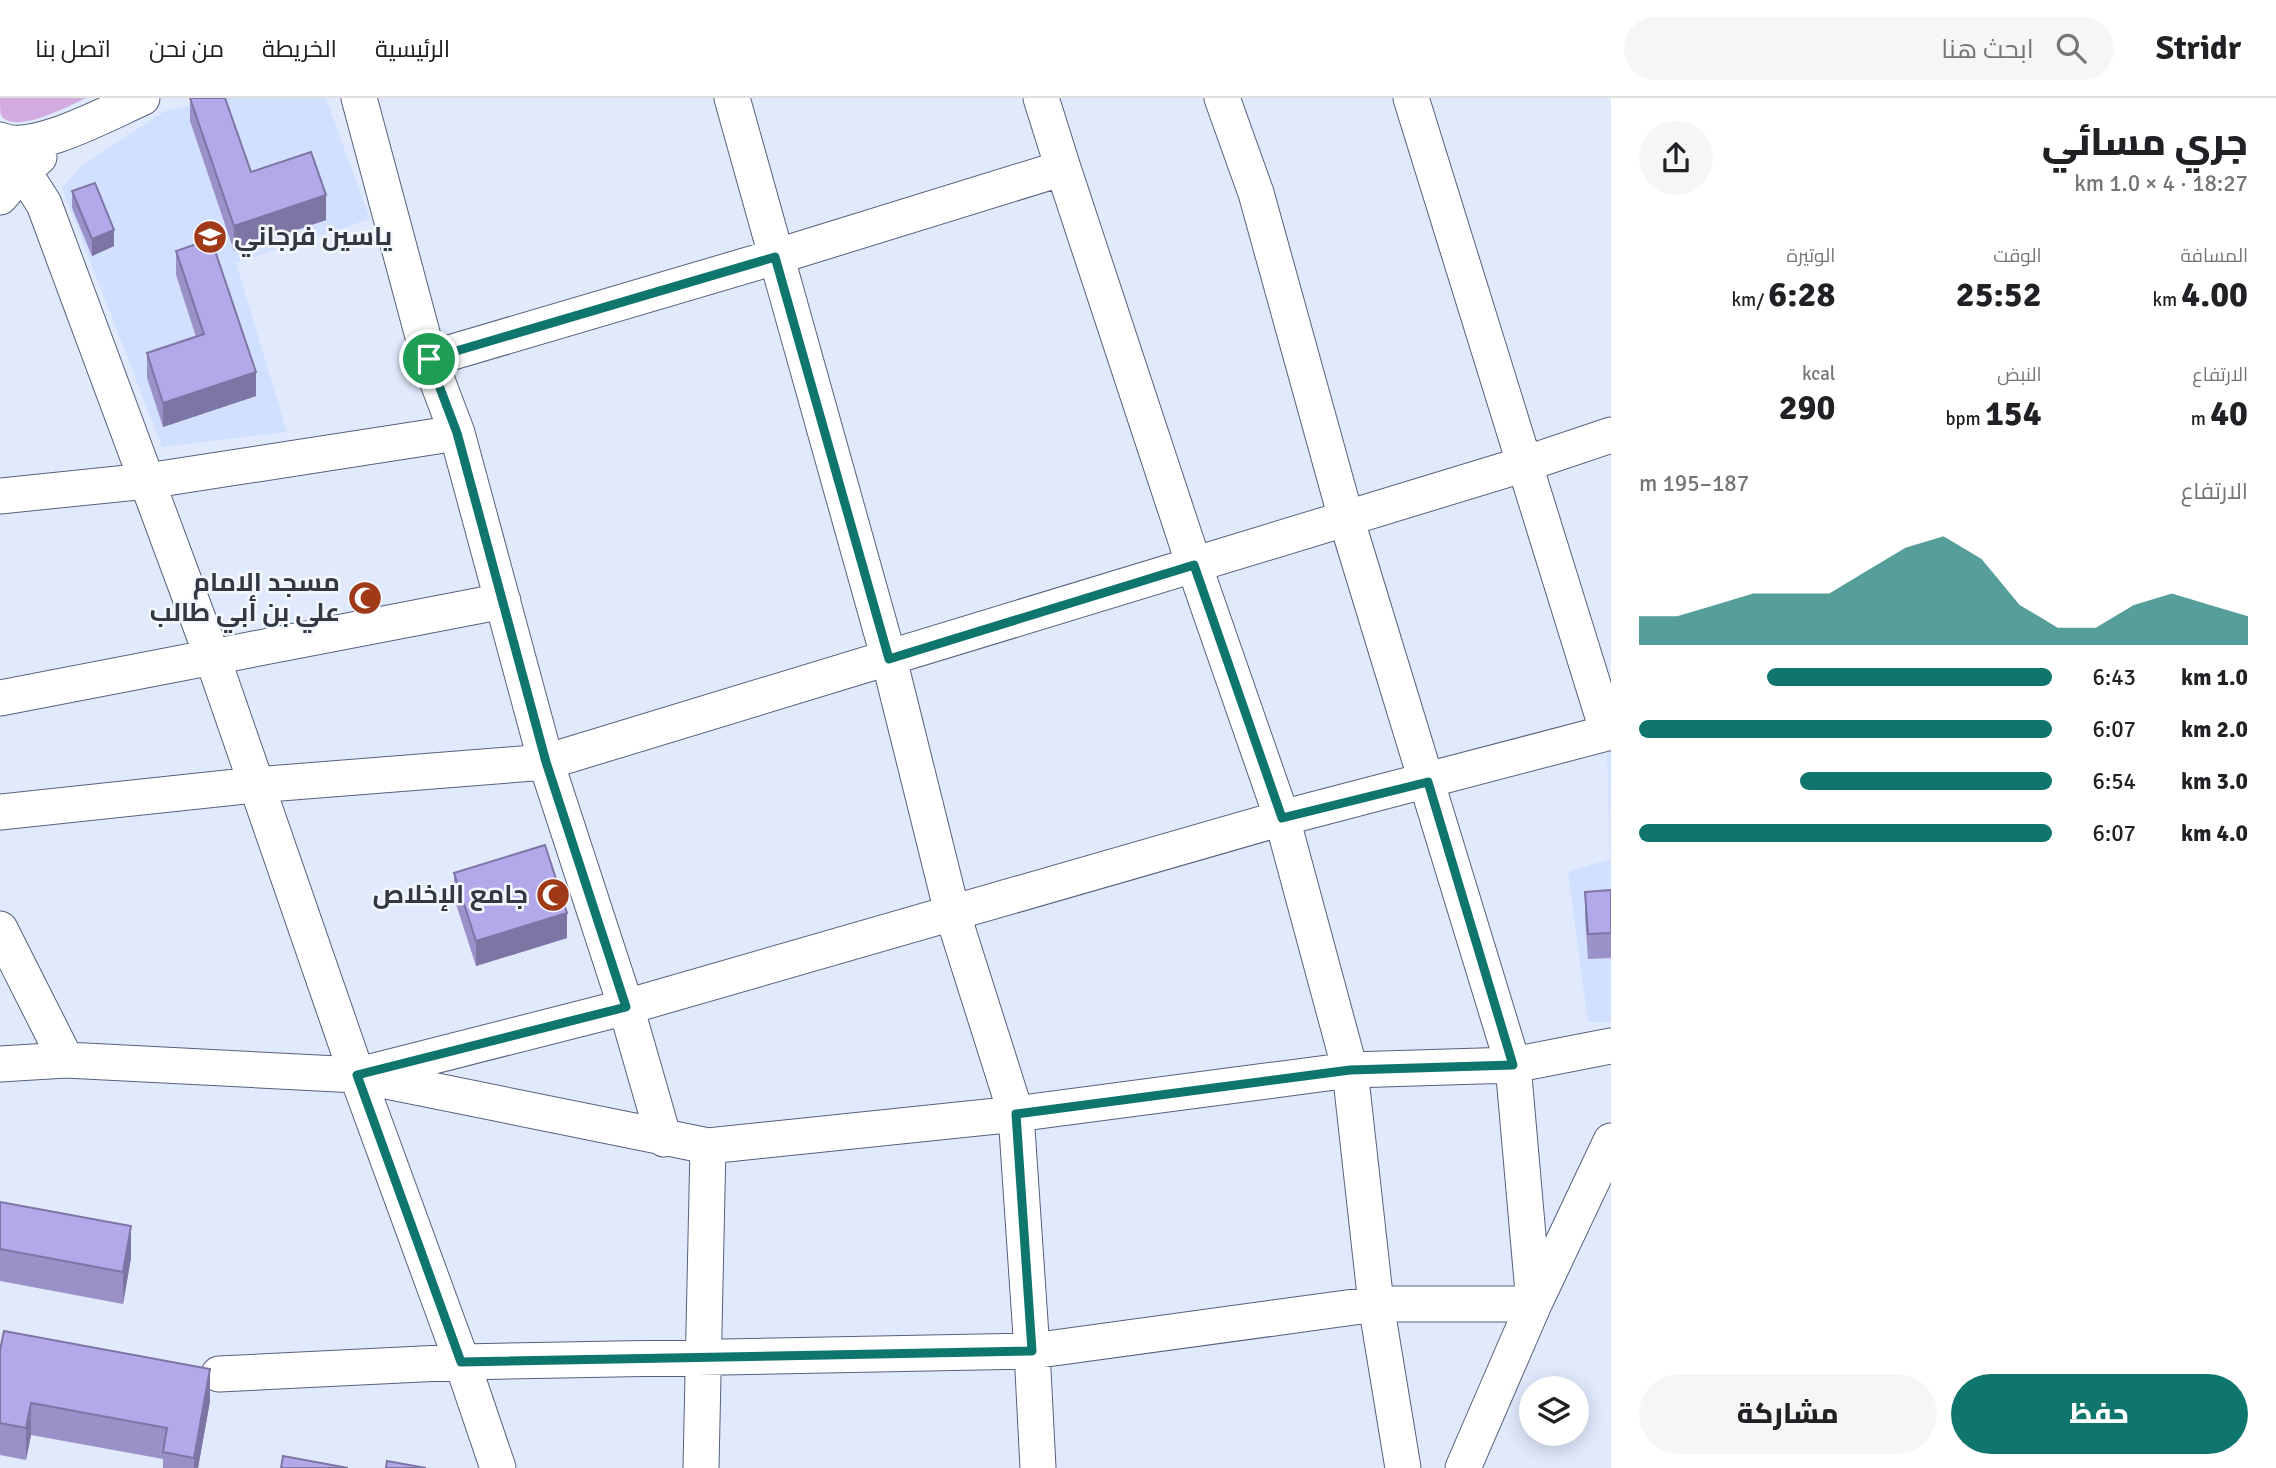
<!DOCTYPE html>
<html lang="ar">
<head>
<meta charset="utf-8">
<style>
	body { margin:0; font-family:Signika,Cairo,sans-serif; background:#f6f6f6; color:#202124; direction:rtl; height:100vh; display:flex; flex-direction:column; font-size:26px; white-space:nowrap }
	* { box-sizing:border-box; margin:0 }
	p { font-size:23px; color:#757577 }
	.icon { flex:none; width:38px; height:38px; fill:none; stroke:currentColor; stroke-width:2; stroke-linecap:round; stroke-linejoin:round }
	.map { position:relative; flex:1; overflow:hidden; direction:ltr }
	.details { display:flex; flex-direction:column; background:#fff; width:665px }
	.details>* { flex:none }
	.controls { position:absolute; left:1519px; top:1278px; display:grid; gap:14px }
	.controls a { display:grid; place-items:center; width:70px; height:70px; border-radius:50%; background:#fff; box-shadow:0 4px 18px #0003; font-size:35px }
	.pin { position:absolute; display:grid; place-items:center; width:60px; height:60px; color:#fff; margin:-30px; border:4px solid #fff; border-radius:50%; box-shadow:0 2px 7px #0007 }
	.round { display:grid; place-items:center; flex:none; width:74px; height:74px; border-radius:37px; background:#f6f6f6 }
	.overview { display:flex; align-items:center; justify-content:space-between; height:119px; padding:0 28px }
	h1 { font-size:38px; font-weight:800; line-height:52px }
	.stats { display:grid; grid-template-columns:repeat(3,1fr); gap:10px; height:119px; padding:7px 28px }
	.stats div { display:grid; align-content:center }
	.stats b { font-size:35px; font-weight:800 }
	.stats small { font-size:19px; font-weight:400 }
	.stats p { font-size:19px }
	.chart { height:196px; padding:14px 28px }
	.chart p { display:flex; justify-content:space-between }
	.chart svg { width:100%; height:126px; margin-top:7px; fill:#0f766e; opacity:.7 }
	.button { display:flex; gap:14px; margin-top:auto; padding:14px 28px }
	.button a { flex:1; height:80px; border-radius:42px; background:#0f766e; color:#fff; font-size:28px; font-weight:800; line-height:80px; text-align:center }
	.button a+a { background:#f6f6f6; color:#202124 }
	ul { padding:0 28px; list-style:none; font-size:23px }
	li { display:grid; grid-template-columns:112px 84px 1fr; align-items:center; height:52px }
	li i { height:18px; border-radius:9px; background:#0f766e }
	header { display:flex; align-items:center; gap:42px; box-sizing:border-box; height:98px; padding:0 35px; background:#fff; border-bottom:2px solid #e0e0e0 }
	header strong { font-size:33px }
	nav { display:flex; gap:38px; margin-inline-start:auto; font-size:24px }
	.search { width:490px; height:63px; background:#f6f6f6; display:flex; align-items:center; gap:18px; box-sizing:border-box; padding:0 24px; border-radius:38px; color:#757577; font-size:26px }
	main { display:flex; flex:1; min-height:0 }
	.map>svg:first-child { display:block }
	.built { fill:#d1e0ff }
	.green { fill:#d4abe1 }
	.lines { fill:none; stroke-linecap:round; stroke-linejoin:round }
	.minor-casing { stroke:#55617c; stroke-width:37 }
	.minor { stroke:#fff; stroke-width:35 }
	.wall { fill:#9a91c9 }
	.shaded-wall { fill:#7d76a4 }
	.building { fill:#b3a9ea; stroke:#7d76a4; stroke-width:2 }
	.route-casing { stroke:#fff; stroke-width:14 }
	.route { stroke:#0f766e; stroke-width:9 }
	.labels { text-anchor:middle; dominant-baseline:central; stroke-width:5; stroke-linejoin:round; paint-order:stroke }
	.poi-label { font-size:26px; font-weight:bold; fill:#323844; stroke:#f4f7fd; text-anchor:end }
</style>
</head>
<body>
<header>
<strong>Stridr</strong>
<div class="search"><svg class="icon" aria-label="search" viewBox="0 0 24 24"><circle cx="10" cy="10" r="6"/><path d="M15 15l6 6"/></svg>ابحث هنا</div>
<nav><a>الرئيسية</a><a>الخريطة</a><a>من نحن</a><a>اتصل بنا</a></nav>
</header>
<main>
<section class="details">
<div class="overview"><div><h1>جري مسائي</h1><p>18:27 · 4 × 1.0 km</p></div><a class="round"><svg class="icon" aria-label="share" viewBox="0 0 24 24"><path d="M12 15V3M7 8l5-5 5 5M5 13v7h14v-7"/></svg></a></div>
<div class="stats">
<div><p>المسافة</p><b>4.00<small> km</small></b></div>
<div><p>الوقت</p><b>25:52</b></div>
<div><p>الوتيرة</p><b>6:28<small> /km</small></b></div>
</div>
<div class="stats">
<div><p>الارتفاع</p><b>40<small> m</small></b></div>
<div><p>النبض</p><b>154<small> bpm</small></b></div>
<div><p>kcal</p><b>290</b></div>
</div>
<div class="chart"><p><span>الارتفاع</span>187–195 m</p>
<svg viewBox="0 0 160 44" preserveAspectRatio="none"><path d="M0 44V34L10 34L20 30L30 26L40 26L50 26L60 18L70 10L80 6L90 14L100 30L110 38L120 38L130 30L140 26L150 30L160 34V44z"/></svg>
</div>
<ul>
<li><b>1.0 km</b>6:43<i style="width:69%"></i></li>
<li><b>2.0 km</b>6:07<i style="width:100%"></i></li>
<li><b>3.0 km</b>6:54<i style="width:61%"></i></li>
<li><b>4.0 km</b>6:07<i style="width:100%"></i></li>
</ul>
<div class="button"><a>حفظ</a><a>مشاركة</a></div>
</section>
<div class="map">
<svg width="1611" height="1370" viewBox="0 0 1611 1370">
	<rect width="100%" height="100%" fill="#e1eafd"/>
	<path class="built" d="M 220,0 L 326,0 L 370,121 L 236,165 L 287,334 L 162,349 L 62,90 L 80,69 L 165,13 Z
		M 1611,651 L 1611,924 L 1588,924 L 1568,774 L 1610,761 L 1607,652 Z"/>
	<path class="green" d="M 0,0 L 86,0 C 71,7 13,38 1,17 C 0,13 0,4 0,0 Z"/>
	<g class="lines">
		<g class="minor-casing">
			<path id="minor" d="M 359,0 L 429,261
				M 732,0 L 889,561 L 952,814 L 1016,1016 L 1032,1253 L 1038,1370
				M 1411,0 L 1608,635
				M 0,42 C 33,57 109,14 142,0
				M 0,47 L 23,73 L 44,106 L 213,561 L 357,977 L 462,1264 L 498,1370
				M 1063,70 L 1194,467 L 1282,720 L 1350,972 L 1376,1206 L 1403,1370
				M 0,99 L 23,73 L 39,59
				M 457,335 L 546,664 L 626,909 L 664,1041
				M 0,398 L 147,383 L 457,335 L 429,261 L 775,159 L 1063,70 L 1041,0
				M 0,600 L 503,503
				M 0,714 L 255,687 L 546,664 L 1525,366 L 1611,337
				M 0,831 L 66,962
				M 0,966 L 66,962 L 357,977 L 708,1048 L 1016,1016 L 1350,972 L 1513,967 L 1611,948
				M 367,975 L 626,909 L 1282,720 L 1611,634
				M 219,1276 L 462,1264 L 1032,1253 L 1376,1206 L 1534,1206 L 1513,967 L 1346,420 L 1256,95 L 1222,0
				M 701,1370 L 708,1048
				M 1463,1370 L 1534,1206 L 1611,1043"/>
		</g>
		<use href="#minor" class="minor"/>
	</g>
	<path class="wall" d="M 190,0 L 225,0 L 251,74 L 326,122 L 234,153 L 190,23 Z
		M 72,93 L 114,148 L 92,158 L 72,110 Z
		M 176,153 L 256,298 L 163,329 L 147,280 L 147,255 L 196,239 L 176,177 Z
		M 454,775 L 567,840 L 476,868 L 454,800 Z
		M 1611,792 L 1611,860 L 1588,861 L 1585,818 L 1585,794 Z
		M 0,1104 L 131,1160 L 123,1206 L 0,1183 Z
		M 0,1252 L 210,1303 L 198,1370 L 163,1370 L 163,1361 L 31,1337 L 26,1362 L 0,1357 Z"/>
	<path class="shaded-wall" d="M 326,97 L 326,122 L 234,153 L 234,128 Z
		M 114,132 L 114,148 L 92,158 L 92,141 Z
		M 256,274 L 256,298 L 163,329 L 163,305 Z
		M 567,815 L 567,840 L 476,868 L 476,843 Z
		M 131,1128 L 131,1160 L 123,1206 L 123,1174 Z
		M 210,1271 L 210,1303 L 198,1370 L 194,1370 L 194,1360 Z
		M 31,1305 L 31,1337 L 26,1362 L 26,1330 Z"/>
	<path class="building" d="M 190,0 L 225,0 L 251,74 L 311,54 L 326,97 L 234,128 Z
		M 95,85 L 114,132 L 92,141 L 72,93 Z
		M 211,141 L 256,274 L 163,305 L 147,255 L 204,236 L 176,153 Z
		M 545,747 L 567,815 L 476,843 L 454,775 Z
		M 1611,792 L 1611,835 L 1588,836 L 1585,794 Z
		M 0,1104 L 131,1128 L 123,1174 L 0,1151 Z
		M 4,1233 L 210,1271 L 194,1360 L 163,1354 L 167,1330 L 31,1305 L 26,1330 L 0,1325 L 0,1252 Z
		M 283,1358 L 348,1370 L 281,1370 Z
		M 387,1363 L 426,1370 L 386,1370 Z"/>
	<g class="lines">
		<g class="route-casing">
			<path id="route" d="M 775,159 L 889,561 L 1194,467 L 1282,720 L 1428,684 L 1513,967 L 1350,972 L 1016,1016 L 1032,1253 L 461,1264 L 357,977 L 626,909 L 546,664 L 457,335 L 429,261 Z"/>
		</g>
		<use href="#route" class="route"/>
	</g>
	<defs>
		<g id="school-disc" transform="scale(1.75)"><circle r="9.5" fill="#a03917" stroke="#f4f7fd"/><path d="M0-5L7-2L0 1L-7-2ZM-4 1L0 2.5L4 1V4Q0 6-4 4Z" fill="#fff"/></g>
		<g id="mosque-disc" transform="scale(1.75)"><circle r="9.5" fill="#a03917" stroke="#f4f7fd"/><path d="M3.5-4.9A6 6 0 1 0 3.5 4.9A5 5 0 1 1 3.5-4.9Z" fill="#fff"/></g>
	</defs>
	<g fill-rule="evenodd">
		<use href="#school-disc" x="210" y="139"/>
		<use href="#mosque-disc" x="365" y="500"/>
		<use href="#mosque-disc" x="553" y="797"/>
	</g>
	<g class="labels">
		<g class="poi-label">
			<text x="234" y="139" text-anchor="start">ياسين فرجاني</text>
			<text x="340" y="485">مسجد الامام<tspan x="340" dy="30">علي بن أبي طالب</tspan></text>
			<text x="528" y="797">جامع الإخلاص</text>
		</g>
	</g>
</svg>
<div class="controls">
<a><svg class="icon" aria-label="layers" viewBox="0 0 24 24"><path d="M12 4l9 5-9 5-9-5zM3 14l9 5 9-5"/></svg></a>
</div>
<div class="pin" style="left:429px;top:261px;background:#1e9e55"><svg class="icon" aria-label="arrive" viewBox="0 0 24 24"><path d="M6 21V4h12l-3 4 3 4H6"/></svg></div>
</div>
</main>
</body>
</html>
